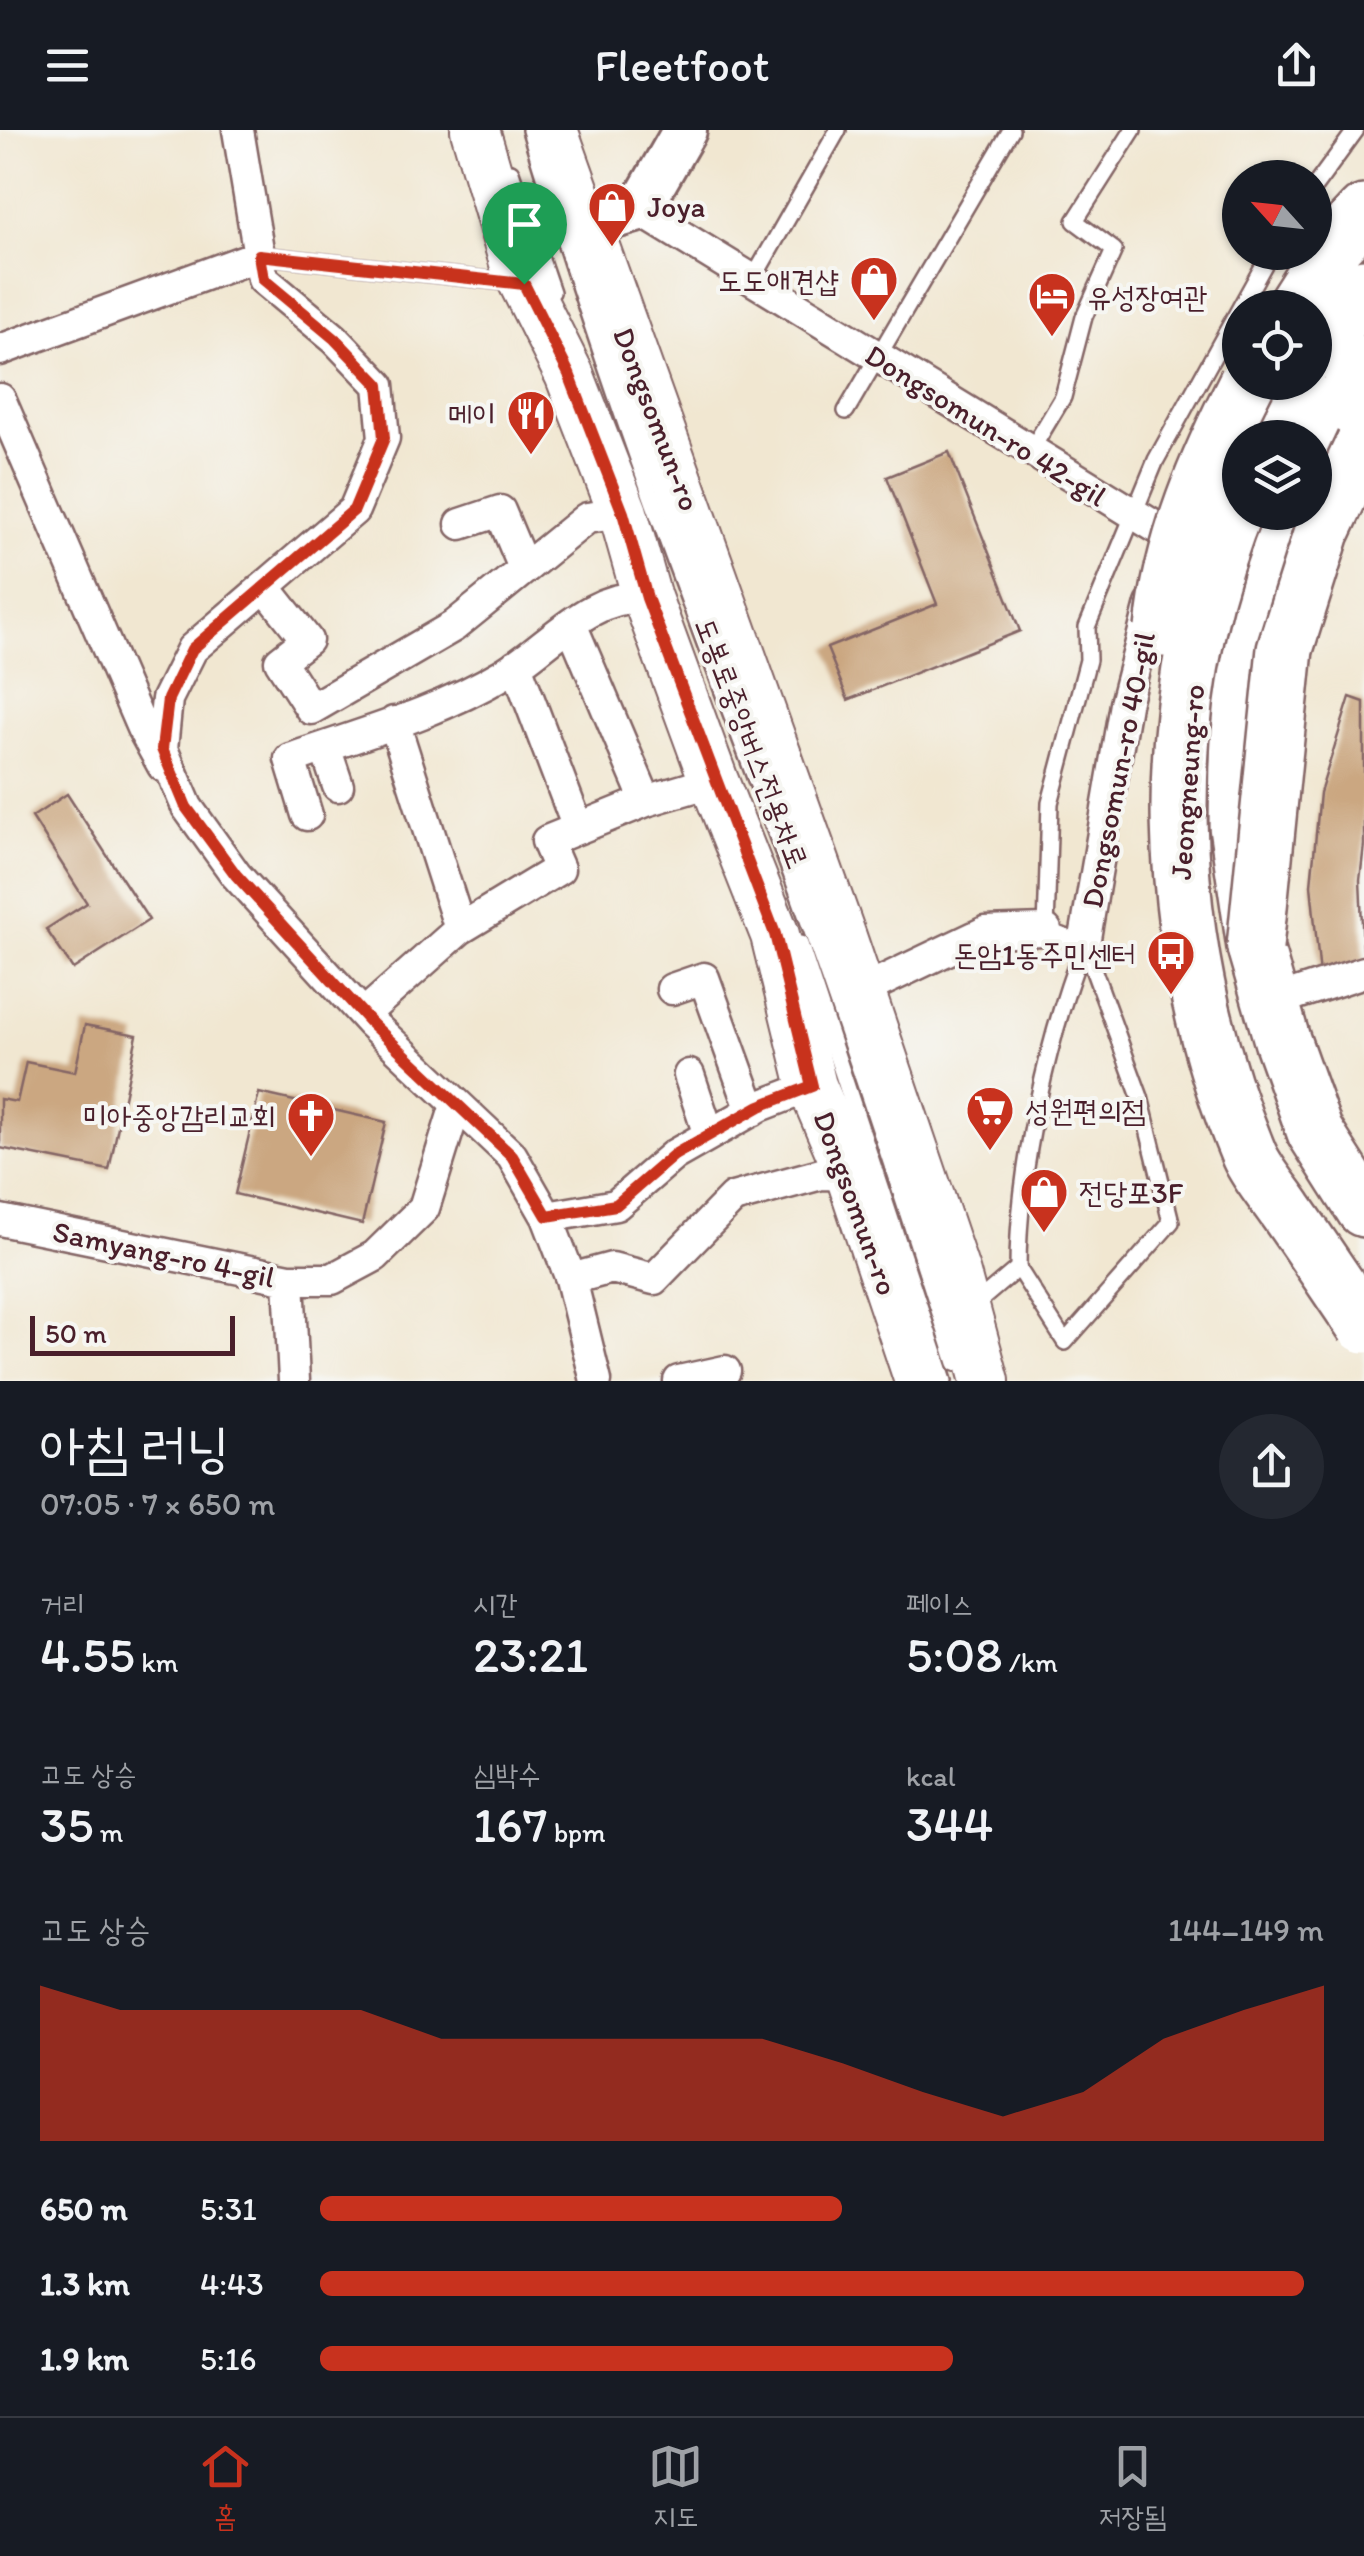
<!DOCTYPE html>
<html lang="ko">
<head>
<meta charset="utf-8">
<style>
	body { margin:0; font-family:Itim,"Poor Story",sans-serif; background:#242831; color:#f1f3f6; height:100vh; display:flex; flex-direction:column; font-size:38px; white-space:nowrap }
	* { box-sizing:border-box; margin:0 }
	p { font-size:32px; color:#9ea1a6 }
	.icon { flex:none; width:55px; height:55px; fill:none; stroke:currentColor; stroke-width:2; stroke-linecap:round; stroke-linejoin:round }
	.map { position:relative; height:1251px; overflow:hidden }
	.side { display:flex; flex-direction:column; background:#171b24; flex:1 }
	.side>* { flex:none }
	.needle { width:65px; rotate:297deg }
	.controls { position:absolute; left:1222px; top:30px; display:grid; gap:20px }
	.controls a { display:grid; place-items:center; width:110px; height:110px; border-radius:50%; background:#171b24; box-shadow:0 2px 8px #0004; font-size:50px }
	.scale { position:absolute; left:30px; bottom:25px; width:205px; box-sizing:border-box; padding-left:10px; border:5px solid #4a1f2b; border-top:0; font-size:28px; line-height:35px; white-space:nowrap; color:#4a1f2b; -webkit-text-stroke:8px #f6f6f2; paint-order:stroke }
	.pin { position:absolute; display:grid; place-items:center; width:85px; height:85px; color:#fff; margin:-102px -42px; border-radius:50% 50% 50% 0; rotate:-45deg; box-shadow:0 0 10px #0007 }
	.pin .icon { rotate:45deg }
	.round { display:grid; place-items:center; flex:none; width:105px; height:105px; border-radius:52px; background:#242831 }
	.headline { display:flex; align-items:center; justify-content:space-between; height:170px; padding:0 40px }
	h1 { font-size:55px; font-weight:600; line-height:75px }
	.figures { display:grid; grid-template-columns:repeat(3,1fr); gap:15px; height:170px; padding:10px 40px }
	.figures div { display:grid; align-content:center }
	.figures b { font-size:50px; font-weight:600 }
	.figures small { font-size:28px; font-weight:400 }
	.figures p { font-size:28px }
	.chart { height:280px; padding:20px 40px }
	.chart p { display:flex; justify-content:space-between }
	.chart svg { width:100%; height:180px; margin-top:10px; fill:#c8321e; opacity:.7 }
	ul { padding:0 40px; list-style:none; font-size:32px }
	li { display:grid; grid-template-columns:160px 120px 1fr; align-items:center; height:75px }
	li i { height:25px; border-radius:12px; background:#c8321e }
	header { display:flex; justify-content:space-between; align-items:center; height:130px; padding:0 40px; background:#171b24; font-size:45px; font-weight:600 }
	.tab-bar { display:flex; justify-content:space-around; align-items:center; height:140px; border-top:2px solid #363941; background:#171b24; font-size:28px; color:#9ea1a6 }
	.tab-bar a { display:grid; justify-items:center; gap:5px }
	.tab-bar .current { color:#c8321e }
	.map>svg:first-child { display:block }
	.building { fill:#cba781 }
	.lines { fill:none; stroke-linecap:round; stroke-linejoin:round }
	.lane-casing { stroke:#846565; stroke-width:20 }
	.street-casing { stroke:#846565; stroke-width:35 }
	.secondary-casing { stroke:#846565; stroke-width:48 }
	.primary-casing { stroke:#846565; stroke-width:52 }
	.highway-casing { stroke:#846565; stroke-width:60 }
	.lane { stroke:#fff; stroke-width:15 }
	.street { stroke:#fff; stroke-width:30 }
	.secondary { stroke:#fff; stroke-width:42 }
	.primary { stroke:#fff; stroke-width:48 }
	.highway { stroke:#fff; stroke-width:55 }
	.highway-bridge-casing { stroke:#846565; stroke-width:60; stroke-linecap:butt }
	.highway-bridge { stroke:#fff; stroke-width:55 }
	.route-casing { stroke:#fff; stroke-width:20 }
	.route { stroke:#c8321e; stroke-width:12 }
	.labels { text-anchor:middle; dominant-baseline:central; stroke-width:8; stroke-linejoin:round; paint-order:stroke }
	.poi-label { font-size:30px; fill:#4a1f2b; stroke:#f6f6f2; text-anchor:start }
	.street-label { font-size:30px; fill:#4a1f2b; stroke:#f6f6f2 }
</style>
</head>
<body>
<header><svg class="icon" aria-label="menu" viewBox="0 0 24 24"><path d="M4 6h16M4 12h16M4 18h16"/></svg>Fleetfoot<svg class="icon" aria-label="share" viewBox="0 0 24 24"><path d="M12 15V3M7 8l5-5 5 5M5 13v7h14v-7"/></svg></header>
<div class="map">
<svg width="1364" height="1251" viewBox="0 0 1364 1251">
	<rect width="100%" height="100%" fill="#f6f6f2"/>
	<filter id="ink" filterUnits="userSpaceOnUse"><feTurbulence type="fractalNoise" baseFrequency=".01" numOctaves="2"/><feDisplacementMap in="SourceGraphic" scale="20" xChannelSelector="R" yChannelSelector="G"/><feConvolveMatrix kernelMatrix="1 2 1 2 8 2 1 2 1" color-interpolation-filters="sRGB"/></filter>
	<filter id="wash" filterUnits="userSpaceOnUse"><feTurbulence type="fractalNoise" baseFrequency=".0048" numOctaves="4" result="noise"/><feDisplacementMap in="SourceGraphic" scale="40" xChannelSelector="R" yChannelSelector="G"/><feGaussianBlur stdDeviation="2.25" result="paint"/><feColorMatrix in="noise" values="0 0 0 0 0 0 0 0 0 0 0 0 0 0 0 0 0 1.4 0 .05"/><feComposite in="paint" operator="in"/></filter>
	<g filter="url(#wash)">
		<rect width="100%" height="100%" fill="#f1e7d1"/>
		<g id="blocks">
			<path class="building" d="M 949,322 L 1020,501 L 848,570 L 827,518 L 937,474 L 887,347 Z
				M 1350,567 L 1364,572 L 1364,715 L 1360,750 L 1364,839 L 1320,845 L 1311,755 L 1320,663 Z
				M 67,664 L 149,790 L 73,839 L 46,799 L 87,773 L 32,687 Z
				M 85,895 L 137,905 L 109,1040 L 0,1018 L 0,969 L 17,972 L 26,932 L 75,942 Z
				M 259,963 L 386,992 L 362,1094 L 235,1064 Z"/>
		</g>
	</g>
	<g filter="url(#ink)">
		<use href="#blocks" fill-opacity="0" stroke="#846565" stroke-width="2.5"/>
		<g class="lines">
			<g class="lane-casing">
				<path id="lane" d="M 530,0 C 603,243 692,481 782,719 C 845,888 901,1061 956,1233
					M 511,42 L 552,162
					M 1315,56 L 1356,0
					M 259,125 L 515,153
					M 753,149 L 838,0
					M 1240,178 L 1271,122
					M 846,281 L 1011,0
					M 1030,322 L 1063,267 L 1084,187 L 1114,120 L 1075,91 L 1133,0
					M 800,814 L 944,1251
					M 1018,1138 C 1018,1039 1048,907 1084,814 L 1046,800 L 1050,673 L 1088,530 L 1087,497 L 1156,330 L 1240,178
					M 1018,1138 L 1065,1212 L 1171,1092 L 1140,967 L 1084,814
					M 971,1178 L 1018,1138"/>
			</g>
			<g class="street-casing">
				<path id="street" d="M 238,0 L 263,149 L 335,209 L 379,255 L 384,308 L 354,380 L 192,519 L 167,569 L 162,619 L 187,677 L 236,745 L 370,892 L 512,1026 L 547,1087 L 571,1149 L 596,1251
					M 639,80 L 1190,418
					M 0,220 L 259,125
					M 0,269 L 142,598 L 163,636
					M 461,394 L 500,381 L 524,438
					M 265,457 L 307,510 L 280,531 L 311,579 L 454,496 L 587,388 L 623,383
					M 571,494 L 646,671
					M 516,535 L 578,698
					M 394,592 L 460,799
					M 325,617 L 338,656
					M 307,685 L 290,629 C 361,604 438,583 503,544 C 549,517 590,462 647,468
					M 1084,814 L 1125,574 L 1151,474
					M 672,859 L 704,848 L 752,981
					M 857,863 L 985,802 L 1046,800
					M 1278,870 L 1364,842
					M 364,884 L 460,799 L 559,739 L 547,711 L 646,671 L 714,651
					M 689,945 L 709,1005
					M 547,1087 L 616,1075 L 674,1025 L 760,976 L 812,956
					M 0,1090 L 289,1149 L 332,1149 L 375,1126 L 424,1078 L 456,975
					M 289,1149 L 294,1251
					M 571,1149 L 612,1138 L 654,1149 L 733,1068 L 821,1044 L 850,1045
					M 679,1251 L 725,1241"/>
			</g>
			<g class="secondary-casing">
				<path id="secondary" d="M 587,95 L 639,80 L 685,0"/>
			</g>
			<g class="primary-casing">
				<path id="primary" d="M 475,0 L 515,136 L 569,244 L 623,383 L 647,468 L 714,651 L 775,805 L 812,956 L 850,1045 L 919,1251
					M 553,0 L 843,810 L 956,1144 L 985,1251"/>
			</g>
			<g class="highway-casing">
				<path id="highway" d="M 1293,178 L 1331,118 L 1364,83
					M 1315,222 L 1364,157
					M 1266,308 L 1297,252
					M 1315,324 L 1364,233
					M 1286,382 L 1239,559 L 1237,696 L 1255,817 L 1282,910 L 1315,1002 L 1364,1079"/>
			</g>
			<use href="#lane" class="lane"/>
			<use href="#street" class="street"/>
			<use href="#secondary" class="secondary"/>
			<use href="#primary" class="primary"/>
			<use href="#highway" class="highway"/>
			<g class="highway-bridge-casing">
				<path id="highway-bridge" d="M 1240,367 C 1152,574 1163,818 1249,1025 C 1258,1045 1275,1064 1287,1082 C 1313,1119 1338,1157 1364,1195
					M 1163,499 C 1172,410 1207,331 1247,252
					M 1255,817 L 1285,519 L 1322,402 L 1364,313"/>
			</g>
			<use href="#highway-bridge" class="highway-bridge"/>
		</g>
	</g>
	<g class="lines" filter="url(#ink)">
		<g class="route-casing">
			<path id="route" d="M 259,125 L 524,154 L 569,244 L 623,383 L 647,468 L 775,804 L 812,956 L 760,976 L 674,1025 L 616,1075 L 547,1086 L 512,1026 L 370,892 L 236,745 L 186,677 L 162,619 L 168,569 L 192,519 L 354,380 L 384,308 L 379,255 L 335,209 L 263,149 Z"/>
		</g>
		<use href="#route" class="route"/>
	</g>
	<defs>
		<g id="shop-pin" transform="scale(2.5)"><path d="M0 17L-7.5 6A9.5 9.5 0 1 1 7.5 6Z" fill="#c8321e" stroke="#f6f6f2"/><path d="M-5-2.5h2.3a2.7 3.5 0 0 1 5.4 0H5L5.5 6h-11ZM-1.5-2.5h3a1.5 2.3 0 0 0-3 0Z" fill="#fff"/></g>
		<g id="hotel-pin" transform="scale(2.5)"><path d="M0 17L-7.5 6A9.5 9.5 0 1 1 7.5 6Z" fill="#c8321e" stroke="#f6f6f2"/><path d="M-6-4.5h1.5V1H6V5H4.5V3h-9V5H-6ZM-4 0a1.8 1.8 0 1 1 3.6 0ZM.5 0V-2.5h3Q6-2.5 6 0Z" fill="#fff"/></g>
		<g id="restaurant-pin" transform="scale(2.5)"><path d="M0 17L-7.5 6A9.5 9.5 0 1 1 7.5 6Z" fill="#c8321e" stroke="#f6f6f2"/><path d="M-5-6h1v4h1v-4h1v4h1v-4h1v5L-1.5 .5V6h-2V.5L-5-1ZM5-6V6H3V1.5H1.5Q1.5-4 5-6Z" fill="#fff"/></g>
		<g id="bus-pin" transform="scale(2.5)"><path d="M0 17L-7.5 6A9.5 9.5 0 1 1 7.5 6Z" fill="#c8321e" stroke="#f6f6f2"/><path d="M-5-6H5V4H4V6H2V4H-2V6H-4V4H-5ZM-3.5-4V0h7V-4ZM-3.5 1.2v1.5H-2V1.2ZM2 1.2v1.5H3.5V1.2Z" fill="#fff"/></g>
		<g id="supermarket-pin" transform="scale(2.5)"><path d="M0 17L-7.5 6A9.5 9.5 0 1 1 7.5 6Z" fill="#c8321e" stroke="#f6f6f2"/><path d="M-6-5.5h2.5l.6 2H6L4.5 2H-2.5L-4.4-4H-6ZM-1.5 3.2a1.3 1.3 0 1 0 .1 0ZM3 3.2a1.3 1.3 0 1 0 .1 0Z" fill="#fff"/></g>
		<g id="church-pin" transform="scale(2.5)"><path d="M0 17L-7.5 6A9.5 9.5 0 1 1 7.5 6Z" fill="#c8321e" stroke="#f6f6f2"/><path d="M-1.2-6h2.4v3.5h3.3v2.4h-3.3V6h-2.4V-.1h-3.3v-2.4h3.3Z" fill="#fff"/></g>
	</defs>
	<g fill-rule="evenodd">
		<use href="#shop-pin" x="612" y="76"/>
		<use href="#shop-pin" x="874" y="150"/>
		<use href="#hotel-pin" x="1052" y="166"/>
		<use href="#restaurant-pin" x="531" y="284"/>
		<use href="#bus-pin" x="1171" y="824"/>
		<use href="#supermarket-pin" x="990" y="980"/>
		<use href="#church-pin" x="311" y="986"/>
		<use href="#shop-pin" x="1044" y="1062"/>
	</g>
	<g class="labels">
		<g class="poi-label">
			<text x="647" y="76">Joya</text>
			<text x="839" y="150" text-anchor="end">도도애견샵</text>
			<text x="1087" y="166">유성장여관</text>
			<text x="496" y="284" text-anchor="end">메이</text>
			<text x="1136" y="824" text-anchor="end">돈암1동주민센터</text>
			<text x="1025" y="980">성원편의점</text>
			<text x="276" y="986" text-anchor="end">미아중앙감리교회</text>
			<text x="1079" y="1062">전당포3F</text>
		</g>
		<g class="street-label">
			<text transform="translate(657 289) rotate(69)">Dongsomun-ro</text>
			<text transform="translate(986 295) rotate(32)">Dongsomun-ro 42-gil</text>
			<text transform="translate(752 613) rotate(69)">도봉로중앙버스전용차로</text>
			<text transform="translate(1118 640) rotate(-79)">Dongsomun-ro 40-gil</text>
			<text transform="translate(1187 652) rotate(-86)">Jeongneung-ro</text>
			<text transform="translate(856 1073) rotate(70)">Dongsomun-ro</text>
			<text transform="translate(164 1124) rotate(12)">Samyang-ro 4-gil</text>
		</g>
	</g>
</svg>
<div class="controls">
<a><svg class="needle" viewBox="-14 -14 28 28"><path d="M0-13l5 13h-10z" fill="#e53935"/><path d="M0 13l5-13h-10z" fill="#9ea1a6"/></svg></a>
<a><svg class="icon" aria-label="locate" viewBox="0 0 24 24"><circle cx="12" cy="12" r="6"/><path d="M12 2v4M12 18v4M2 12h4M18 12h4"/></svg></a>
<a><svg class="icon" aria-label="layers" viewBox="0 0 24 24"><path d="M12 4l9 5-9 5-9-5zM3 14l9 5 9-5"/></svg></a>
</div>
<div class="scale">50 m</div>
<div class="pin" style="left:524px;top:154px;background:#1e9e55"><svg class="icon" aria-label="arrive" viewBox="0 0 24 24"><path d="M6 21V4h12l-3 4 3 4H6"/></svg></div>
</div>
<section class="side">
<div class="headline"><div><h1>아침 러닝</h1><p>07:05 · 7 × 650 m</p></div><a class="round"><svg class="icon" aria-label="share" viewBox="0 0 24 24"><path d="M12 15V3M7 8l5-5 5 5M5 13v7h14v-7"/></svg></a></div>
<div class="figures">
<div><p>거리</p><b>4.55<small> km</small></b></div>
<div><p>시간</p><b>23:21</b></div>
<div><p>페이스</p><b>5:08<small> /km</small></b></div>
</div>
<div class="figures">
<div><p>고도 상승</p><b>35<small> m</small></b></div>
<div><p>심박수</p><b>167<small> bpm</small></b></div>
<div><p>kcal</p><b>344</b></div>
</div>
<div class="chart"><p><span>고도 상승</span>144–149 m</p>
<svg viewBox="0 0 160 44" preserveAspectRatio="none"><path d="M0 44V6L10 12L20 12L30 12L40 12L50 19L60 19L70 19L80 19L90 19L100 25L110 32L120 38L130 32L140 19L150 12L160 6V44z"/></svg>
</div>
<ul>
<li><b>650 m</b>5:31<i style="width:52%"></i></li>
<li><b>1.3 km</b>4:43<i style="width:98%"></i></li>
<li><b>1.9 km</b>5:16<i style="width:63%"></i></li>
</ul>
</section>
<nav class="tab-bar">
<a class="current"><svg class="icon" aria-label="home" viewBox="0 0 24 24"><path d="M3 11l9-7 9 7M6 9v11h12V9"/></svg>홈</a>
<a><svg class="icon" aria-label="map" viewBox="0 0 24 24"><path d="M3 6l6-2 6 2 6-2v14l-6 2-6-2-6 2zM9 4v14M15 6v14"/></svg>지도</a>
<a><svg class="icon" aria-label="saved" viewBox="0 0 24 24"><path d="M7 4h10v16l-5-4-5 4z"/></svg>저장됨</a>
</nav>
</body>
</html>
